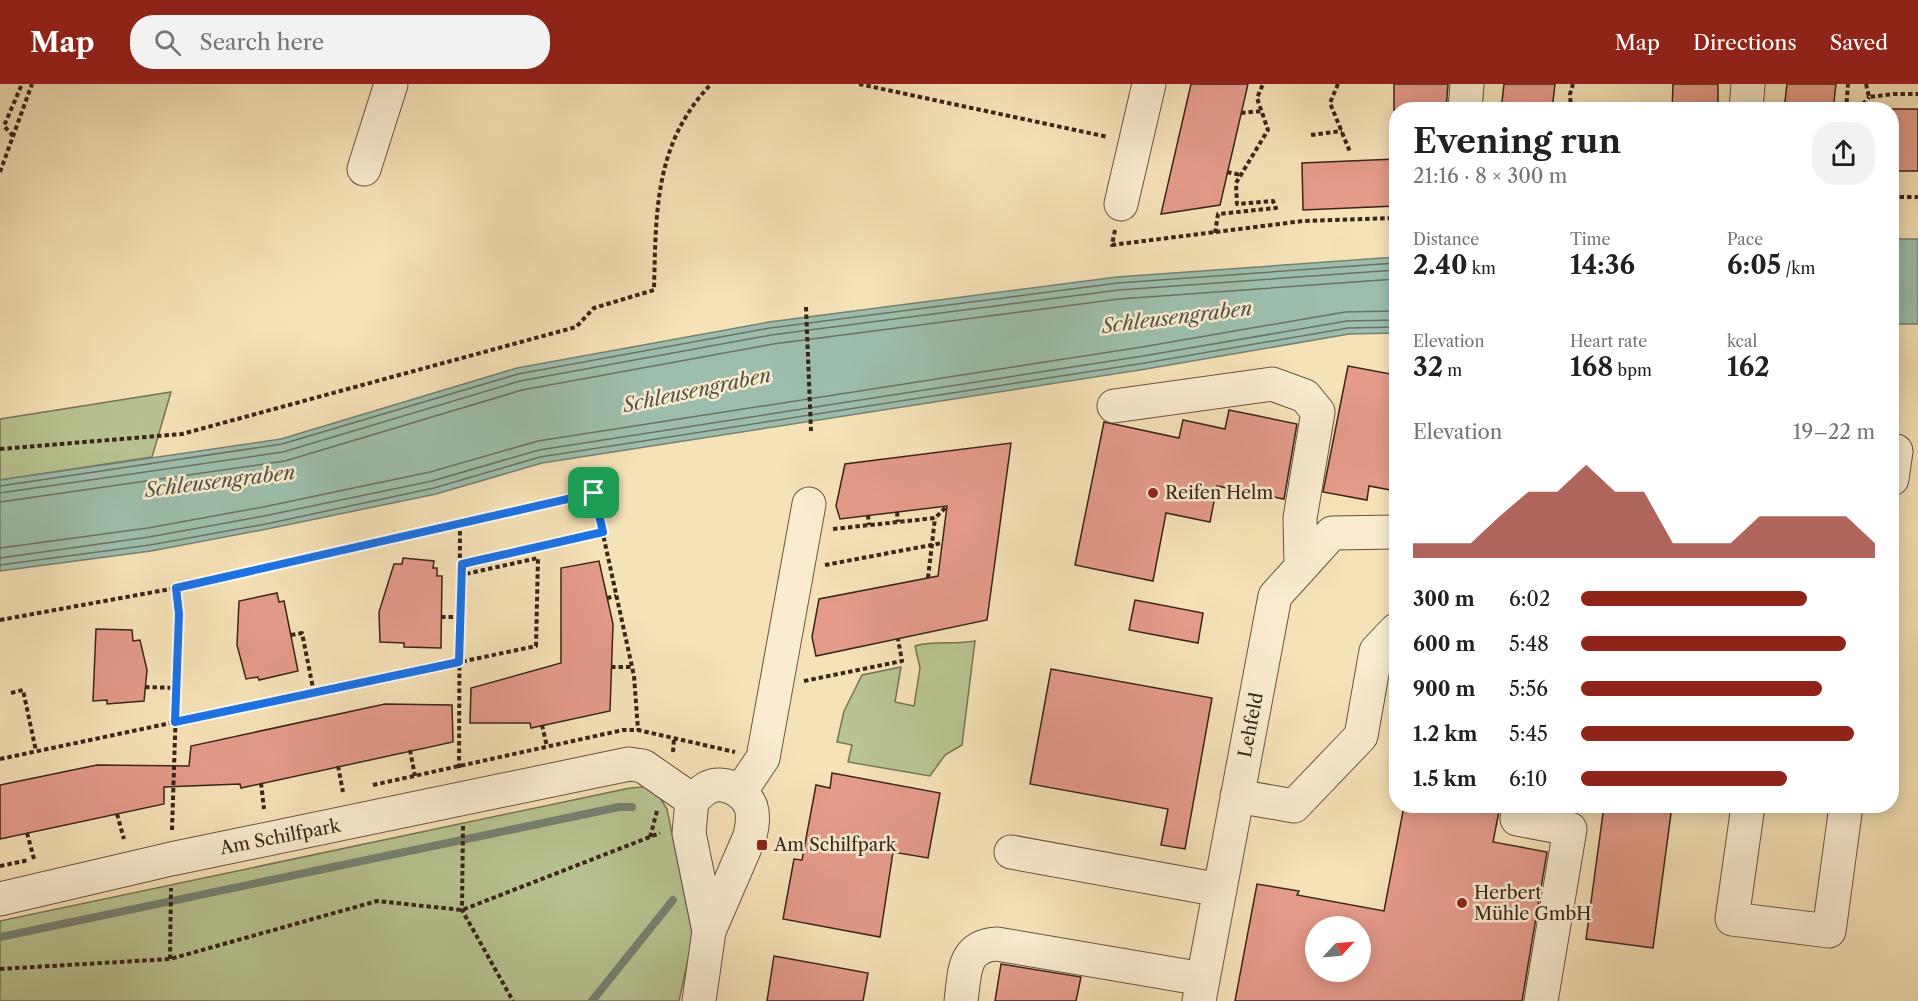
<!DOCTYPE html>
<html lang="en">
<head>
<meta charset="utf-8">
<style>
	body { margin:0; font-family:"Libre Caslon Text",serif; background:#f2f2f2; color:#202124; height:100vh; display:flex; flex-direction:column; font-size:22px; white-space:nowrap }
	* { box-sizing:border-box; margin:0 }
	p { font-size:20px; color:#757577 }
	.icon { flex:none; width:33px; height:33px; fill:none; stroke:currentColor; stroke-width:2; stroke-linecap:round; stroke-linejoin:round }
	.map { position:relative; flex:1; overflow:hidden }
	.panel { position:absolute; left:1389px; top:18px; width:510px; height:711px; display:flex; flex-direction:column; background:#fff; border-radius:24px; box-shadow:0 3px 15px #0003 }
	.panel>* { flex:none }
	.needle { width:39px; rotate:64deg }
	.fabs { position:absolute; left:1305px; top:832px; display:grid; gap:12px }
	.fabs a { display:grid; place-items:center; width:66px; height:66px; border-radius:50%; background:#fff; box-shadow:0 3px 15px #0003; font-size:30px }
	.pin { position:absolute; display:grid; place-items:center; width:51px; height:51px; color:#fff; margin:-26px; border-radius:12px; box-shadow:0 3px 9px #0006 }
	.round { display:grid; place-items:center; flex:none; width:63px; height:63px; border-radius:24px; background:#f2f2f2 }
	.head { display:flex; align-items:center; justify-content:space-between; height:102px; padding:0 24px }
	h1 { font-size:33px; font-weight:700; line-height:45px }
	.stats { display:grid; grid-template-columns:repeat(3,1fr); gap:9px; height:102px; padding:6px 24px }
	.stats div { display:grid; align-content:center }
	.stats b { font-size:26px; font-weight:700 }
	.stats small { font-size:16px; font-weight:400 }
	.stats p { font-size:16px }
	.chart { height:168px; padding:12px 24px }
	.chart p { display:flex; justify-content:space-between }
	.chart svg { width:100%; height:108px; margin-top:6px; fill:#8f2418; opacity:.7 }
	ul { padding:0 24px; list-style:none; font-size:20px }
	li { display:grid; grid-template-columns:96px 72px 1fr; align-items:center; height:45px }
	li i { height:15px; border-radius:8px; background:#8f2418 }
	header { display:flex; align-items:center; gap:36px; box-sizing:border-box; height:84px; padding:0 30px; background:#8f2418; color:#fff }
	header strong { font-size:28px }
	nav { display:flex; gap:33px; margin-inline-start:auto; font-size:21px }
	.search { width:420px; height:54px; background:#f2f2f2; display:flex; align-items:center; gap:15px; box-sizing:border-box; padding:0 21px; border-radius:24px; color:#757577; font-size:22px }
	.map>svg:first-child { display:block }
	.green { fill:#b8c492; stroke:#797456; stroke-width:1.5 }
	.water { fill:#9dbead; stroke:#758172; stroke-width:1.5 }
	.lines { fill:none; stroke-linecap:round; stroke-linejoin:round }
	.shore { stroke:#6c7263; stroke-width:1.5 }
	.stream { stroke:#758172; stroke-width:8 }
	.building { fill:#e59b8a; stroke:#3a2519; stroke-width:1.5; fill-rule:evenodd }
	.minor-casing { stroke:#695440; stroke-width:35 }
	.path { stroke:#3a2519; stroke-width:4; stroke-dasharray:4.5 3; stroke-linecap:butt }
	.minor { stroke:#f9ecd0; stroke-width:33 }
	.route-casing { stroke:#fff; stroke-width:12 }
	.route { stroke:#1a73e8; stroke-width:8 }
	.poi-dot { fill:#8f2418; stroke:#f9ecd0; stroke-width:2 }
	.labels { text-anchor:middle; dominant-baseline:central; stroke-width:5; stroke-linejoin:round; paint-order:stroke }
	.poi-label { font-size:18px; fill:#3a2519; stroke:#f9ecd0; text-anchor:start }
	.street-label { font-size:18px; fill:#3a2519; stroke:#f9ecd0 }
	.water-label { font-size:20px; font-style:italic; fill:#585345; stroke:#f9ecd0 }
</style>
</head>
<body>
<header>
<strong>Map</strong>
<div class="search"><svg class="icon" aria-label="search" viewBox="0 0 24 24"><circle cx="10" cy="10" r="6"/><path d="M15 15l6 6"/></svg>Search here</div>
<nav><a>Map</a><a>Directions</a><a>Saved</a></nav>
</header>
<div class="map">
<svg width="1918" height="917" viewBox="0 0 1918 917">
	<rect width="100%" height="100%" fill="#f6e2b7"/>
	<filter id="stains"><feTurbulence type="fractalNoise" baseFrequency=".00333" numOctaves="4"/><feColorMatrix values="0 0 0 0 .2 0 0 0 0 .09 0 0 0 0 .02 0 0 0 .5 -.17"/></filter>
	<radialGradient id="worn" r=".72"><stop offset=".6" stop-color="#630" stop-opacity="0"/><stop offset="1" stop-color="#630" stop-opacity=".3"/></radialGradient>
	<path class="green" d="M 171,308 L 152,373 L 0,396 L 0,335 Z
		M 975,557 L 962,661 L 945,671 L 930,692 L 848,678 L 852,661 L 837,658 L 844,627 L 862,591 L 901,583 L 895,618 L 914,622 L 920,584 L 915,562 C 935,556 955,561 975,557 Z
		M 653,702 L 667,725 L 693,853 L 679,917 L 0,917 L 0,837 L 630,704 Z"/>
	<path class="water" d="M 1892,155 L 1918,155 L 1918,240 L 1892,240 Z
		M 1396,173 L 1396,249 L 1349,250 L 1146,285 L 542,379 L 436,410 L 267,445 L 151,467 L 0,487 L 0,396 L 281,355 L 517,284 L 769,238 L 1117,193 Z"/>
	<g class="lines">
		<path class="shore" d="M 0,402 L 282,360 L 518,290 L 770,244 L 1118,199 L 1396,179
			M 0,409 L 283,368 L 520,297 L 771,251 L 1119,206 L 1396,186
			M 0,418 L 285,377 L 522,306 L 773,260 L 1119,215 L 1396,195
			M 0,464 L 148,444 L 263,423 L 430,388 L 538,357 L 1142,263 L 1345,228 L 1396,227
			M 0,474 L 149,453 L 264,432 L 432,397 L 539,366 L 1143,272 L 1347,237 L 1396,236
			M 0,481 L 150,461 L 266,440 L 434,404 L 540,373 L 1145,279 L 1348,244 L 1396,243"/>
		<path class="stream" d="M 0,853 L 619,723 L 632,723
			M 592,917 L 673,816"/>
	</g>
	<path class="building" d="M 1191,0 L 1248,0 L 1220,121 L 1161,130 Z
		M 1394,0 L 1448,0 L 1446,26 L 1394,26 Z
		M 1504,0 L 1555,0 L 1552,26 L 1501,26 Z
		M 1673,0 L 1718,0 L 1718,26 L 1672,26 Z
		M 1787,0 L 1836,0 L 1833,26 L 1784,26 Z
		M 1918,25 L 1918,87 L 1892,87 L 1892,25 Z
		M 1396,75 L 1396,122 L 1303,126 L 1302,79 Z
		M 1348,282 L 1396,291 L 1396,407 L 1369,402 L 1367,416 L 1323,408 Z
		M 1229,326 L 1297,340 L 1284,415 L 1217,402 L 1210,438 L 1166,429 L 1153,497 L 1075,481 L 1104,338 L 1179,354 L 1183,336 L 1225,345 Z
		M 1011,359 L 987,536 L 816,572 L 812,553 L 819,515 L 938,492 L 947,422 L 840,435 L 836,422 L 845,380 Z
		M 403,474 L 434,477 L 433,484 L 437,484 L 437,492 L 442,492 L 441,564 L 404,563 L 404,559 L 380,558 L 379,528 L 394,480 L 402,480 Z
		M 599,477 L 613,540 L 610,627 L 531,644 L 530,639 L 470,639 L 471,604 L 561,579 L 561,484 Z
		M 277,509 L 279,518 L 284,517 L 298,587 L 259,596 L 258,593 L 246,595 L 237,561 L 239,517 Z
		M 1135,516 L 1203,529 L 1198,559 L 1129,546 Z
		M 96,545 L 132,546 L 133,557 L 140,556 L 147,586 L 144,617 L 107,620 L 107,616 L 93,617 Z
		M 1051,585 L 1212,614 L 1185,765 L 1161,761 L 1168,725 L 1030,700 Z
		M 385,620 L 452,621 L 453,658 L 241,704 L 240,700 L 164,703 L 164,720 L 0,755 L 0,701 L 97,681 L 189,682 L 191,662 Z
		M 832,689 L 940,709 L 928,774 L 893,768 L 880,853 L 783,835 L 794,775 L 802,776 L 816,701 L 830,704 Z
		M 1404,722 L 1500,722 L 1493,758 L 1547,768 L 1522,917 L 1235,917 L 1257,800 L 1299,807 L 1297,811 L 1384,827 ZM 1316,843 L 1360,843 L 1360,888 L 1316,888 Z
		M 1604,722 L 1672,722 L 1653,864 L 1586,855 Z
		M 774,872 L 868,889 L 863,917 L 767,917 Z
		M 1001,880 L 1081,893 L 1076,917 L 995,917 Z"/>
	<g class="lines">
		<g class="minor-casing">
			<path id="minor" d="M 1465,26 L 1467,0
				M 1746,26 L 1748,0
				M 364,85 L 391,0
				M 1121,120 L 1149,0
				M 1114,322 L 1272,300 L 1305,312 L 1318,328 L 1300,434 L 1301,483
				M 1892,366 L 1896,367 L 1892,395
				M 740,708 L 763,674 L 809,420
				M 1237,712 L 1294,722 L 1361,652 L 1376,567 L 1396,546
				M 1519,722 L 1517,735 L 1570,745 L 1541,917
				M 1748,722 L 1732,835 L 1829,847 L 1846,722
				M 1011,768 L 1220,806
				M 0,815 L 171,775 L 629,680 L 643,682 L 692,716
				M 699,917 L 709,847 L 750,752 C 752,743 754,733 751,723 C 745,707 723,695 707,704 C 702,707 697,712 692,716 L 689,749 L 709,847
				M 961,917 C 965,889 962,862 997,860 L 1203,895
				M 1199,917 L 1275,512 L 1332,449 L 1396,448"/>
		</g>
		<path class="path" d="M 859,0 L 1108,53
			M 1338,0 L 1330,19 L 1350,68
			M 1866,0 L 1869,13 L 1894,10 L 1918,10
			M 1571,26 L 1570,10 L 1573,0
			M 1846,26 L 1848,0
			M 1858,26 L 1869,13
			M 1241,29 L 1262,27
			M 1311,51 L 1342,47
			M 13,52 L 4,42 L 22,0
			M 0,88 L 32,0
			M 1227,88 L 1241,91
			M 1892,113 L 1918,113
			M 1115,146 L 1112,161 L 1303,137 L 1396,134
			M 1215,149 L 1218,130 L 1276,124 L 1273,117 L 1237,120 L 1236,99 L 1268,46 L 1257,14 L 1263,0
			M 806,223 L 811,347
			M 0,365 L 182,350 L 576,243 L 594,224 L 654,206 C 656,128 654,60 711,0
			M 897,428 L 898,438
			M 868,431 L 869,441
			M 833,445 L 935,434 L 947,422
			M 462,480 L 603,448
			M 825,481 L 942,459
			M 928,494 L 935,434
			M 607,514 L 616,512
			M 441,533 L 460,533
			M 0,536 L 176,504 L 594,409 L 634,592 L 638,646
			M 291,551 L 302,549 L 314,609
			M 611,583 L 632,583
			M 804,597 L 902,577 L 898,555
			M 145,603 L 177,604
			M 11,609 L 23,606 L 36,667
			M 542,641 L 547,663
			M 410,666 L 415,692
			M 673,668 L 674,654
			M 0,675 L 536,562 L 538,474 L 461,491
			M 338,682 L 343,708
			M 459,684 L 460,439
			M 261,699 L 264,725
			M 373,701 L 623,646 L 638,646 L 735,668
			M 117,730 L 124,755
			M 463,742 L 462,826 L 513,917
			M 172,746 L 179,530 L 176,504
			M 27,749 L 34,775
			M 650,753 L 657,727
			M 0,782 L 29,776
			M 170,875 L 171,804
			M 0,885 L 170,875 L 377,817 L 462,826 L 660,749"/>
		<use href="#minor" class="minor"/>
	</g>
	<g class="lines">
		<g class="route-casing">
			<path id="route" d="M 594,409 L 603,448 L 462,480 L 459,578 L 175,638 L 179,530 L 176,504 Z"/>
		</g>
		<use href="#route" class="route"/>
	</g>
	<g class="poi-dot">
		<circle cx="1153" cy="409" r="6"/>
		<rect x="756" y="755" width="12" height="12" rx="3"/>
		<circle cx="1462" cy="819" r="6"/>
	</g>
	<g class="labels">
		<g class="poi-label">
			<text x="1165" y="409">Reifen Helm</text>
			<text x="774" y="761">Am Schilfpark</text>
			<text x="1474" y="809">Herbert<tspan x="1474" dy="21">Mühle GmbH</tspan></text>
		</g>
		<g class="street-label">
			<text transform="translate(1251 641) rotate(-79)">Lehfeld</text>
			<text transform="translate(280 753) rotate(-11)">Am Schilfpark</text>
		</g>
		<g class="water-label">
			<text transform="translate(1177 233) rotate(-7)">Schleusengraben</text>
			<text transform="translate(697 306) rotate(-12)">Schleusengraben</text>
			<text transform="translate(220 397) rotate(-7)">Schleusengraben</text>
		</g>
	</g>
	<rect width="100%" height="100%" filter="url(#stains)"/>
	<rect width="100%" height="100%" fill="url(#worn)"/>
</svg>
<div class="fabs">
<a><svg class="needle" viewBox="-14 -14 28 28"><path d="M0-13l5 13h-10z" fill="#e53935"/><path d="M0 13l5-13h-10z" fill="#757577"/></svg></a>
</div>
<div class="pin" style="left:594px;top:409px;background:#1e9e55"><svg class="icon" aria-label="arrive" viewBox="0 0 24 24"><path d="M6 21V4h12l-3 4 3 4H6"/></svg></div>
<section class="panel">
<div class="head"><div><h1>Evening run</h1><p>21:16 · 8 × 300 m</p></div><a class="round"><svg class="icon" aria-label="share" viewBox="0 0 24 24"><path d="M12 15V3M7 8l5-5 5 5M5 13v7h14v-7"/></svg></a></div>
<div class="stats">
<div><p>Distance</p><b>2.40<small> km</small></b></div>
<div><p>Time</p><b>14:36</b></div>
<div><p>Pace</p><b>6:05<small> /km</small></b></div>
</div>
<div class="stats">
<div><p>Elevation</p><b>32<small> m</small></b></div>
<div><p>Heart rate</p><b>168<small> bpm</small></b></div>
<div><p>kcal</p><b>162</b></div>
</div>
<div class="chart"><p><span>Elevation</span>19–22 m</p>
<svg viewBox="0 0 160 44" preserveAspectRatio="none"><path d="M0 44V38L10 38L20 38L30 27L40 17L50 17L60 6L70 17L80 17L90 38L100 38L110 38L120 27L130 27L140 27L150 27L160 38V44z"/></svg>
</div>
<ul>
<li><b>300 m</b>6:02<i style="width:77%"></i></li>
<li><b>600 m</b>5:48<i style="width:90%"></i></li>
<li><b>900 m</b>5:56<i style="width:82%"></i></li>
<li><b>1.2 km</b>5:45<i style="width:93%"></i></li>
<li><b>1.5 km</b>6:10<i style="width:70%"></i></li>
</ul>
</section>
</div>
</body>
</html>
